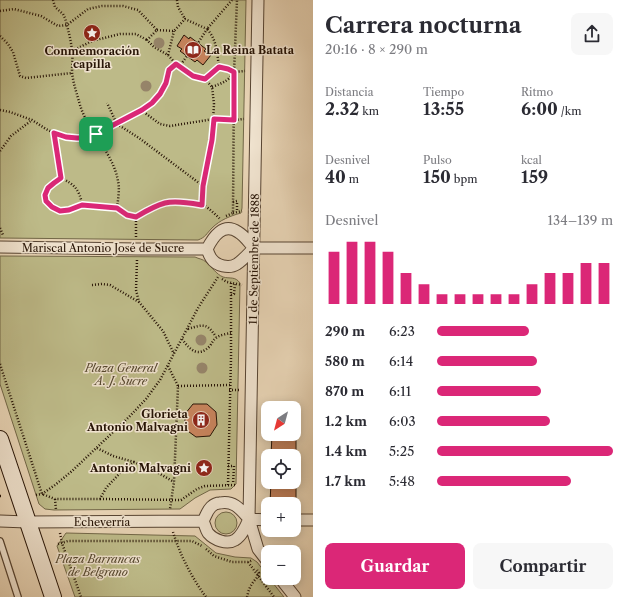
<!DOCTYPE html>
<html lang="es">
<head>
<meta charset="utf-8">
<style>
	body { margin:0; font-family:"Libre Caslon Text",serif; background:#f7f7f7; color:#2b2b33; height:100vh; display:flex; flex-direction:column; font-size:15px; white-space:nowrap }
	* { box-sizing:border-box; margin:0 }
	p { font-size:13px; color:#7c7c81 }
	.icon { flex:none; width:22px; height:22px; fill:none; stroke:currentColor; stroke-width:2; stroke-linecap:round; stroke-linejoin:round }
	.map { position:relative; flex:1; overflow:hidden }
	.sheet { display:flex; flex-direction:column; background:#fff; width:312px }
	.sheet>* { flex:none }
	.needle { width:26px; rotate:216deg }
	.fabs { position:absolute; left:261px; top:401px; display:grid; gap:8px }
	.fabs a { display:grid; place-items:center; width:40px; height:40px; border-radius:8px; background:#fff; box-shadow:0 2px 10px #0003; font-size:20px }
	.pin { position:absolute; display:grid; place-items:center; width:34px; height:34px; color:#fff; margin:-17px; border-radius:8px; box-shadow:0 2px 6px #0006 }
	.round { display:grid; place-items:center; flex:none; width:42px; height:42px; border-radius:8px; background:#f7f7f7 }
	.summary { display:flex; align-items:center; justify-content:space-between; height:68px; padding:0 12px }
	h1 { font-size:22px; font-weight:700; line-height:30px }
	.metrics { display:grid; grid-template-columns:repeat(3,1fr); gap:6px; height:68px; padding:4px 12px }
	.metrics div { display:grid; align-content:center }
	.metrics b { font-size:17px; font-weight:700 }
	.metrics small { font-size:11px; font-weight:400 }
	.metrics p { font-size:11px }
	.chart { height:112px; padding:8px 12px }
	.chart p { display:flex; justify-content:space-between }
	.chart svg { width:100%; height:72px; margin-top:4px; stroke:#db2777; stroke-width:6 }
	.primary-button { display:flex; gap:8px; margin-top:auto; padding:8px 12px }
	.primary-button a { flex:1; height:46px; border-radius:8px; background:#db2777; color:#fff; font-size:16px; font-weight:700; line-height:46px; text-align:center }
	.primary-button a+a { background:#f7f7f7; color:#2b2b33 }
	ul { padding:0 12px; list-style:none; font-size:13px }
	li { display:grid; grid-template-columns:64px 48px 1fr; align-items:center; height:30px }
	li i { height:10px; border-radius:5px; background:#db2777 }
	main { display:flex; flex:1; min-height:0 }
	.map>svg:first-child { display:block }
	.green { fill:#bdba88; stroke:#726747 }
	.building { fill:#c8845d; stroke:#271406 }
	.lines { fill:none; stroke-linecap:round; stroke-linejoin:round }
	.lane-casing { stroke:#574432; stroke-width:8 }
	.street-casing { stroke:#574432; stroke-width:13 }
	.secondary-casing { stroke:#271406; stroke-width:18 }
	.path { stroke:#271406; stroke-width:2.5; stroke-dasharray:1 2; stroke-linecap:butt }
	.lane { stroke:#efe2ce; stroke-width:5.5 }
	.street { stroke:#efe2ce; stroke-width:11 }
	.secondary { stroke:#efe2ce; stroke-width:16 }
	.tree { fill:#96856a }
	.route-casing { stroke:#fff; stroke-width:8 }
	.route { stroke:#db2777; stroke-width:5 }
	.labels { text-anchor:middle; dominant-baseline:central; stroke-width:3; stroke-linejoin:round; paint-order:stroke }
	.poi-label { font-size:11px; font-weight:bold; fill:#271406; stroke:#efe2ce; text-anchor:end }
	.street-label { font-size:11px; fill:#271406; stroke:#efe2ce }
	.park-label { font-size:11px; font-style:italic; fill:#54462d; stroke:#efe2ce }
</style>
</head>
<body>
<main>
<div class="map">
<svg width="313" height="597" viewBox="0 0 313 597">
	<rect width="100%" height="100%" fill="#e7d3b4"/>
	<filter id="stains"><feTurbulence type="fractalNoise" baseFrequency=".005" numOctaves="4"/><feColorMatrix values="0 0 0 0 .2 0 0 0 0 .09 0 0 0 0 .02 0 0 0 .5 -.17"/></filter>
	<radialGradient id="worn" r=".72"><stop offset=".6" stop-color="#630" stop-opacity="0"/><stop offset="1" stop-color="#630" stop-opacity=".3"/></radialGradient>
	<path class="green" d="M 0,0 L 246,0 L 242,208 L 241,213 C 230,216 220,220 212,228 C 206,234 206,237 198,240 L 0,238 Z
		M 0,256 L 195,257 C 199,259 203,259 206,262 C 212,267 216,274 223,277 C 230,279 235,276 240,283 L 236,484 L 231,489 L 210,490 L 195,498 L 180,509 L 54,510 L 45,509 L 39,504 L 0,384 Z
		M215 523a11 11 0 1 1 22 0a11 11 0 1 1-22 0Z
		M 66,533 L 195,536 L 216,553 L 235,557 L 251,558 L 257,562 L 268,576 L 268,578 L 269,578 L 284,597 L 75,597 L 57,546 Z"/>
	<path class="building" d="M 184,35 L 189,39 L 190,37 L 206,49 L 204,51 L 211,55 L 203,65 L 197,60 L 195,62 L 180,51 L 182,49 L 177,46 Z
		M 193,404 L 207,404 L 216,412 L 217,425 L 210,436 L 196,437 L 185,429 L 185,414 Z
		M 272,434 L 296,434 L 296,456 L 271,456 Z
		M 271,482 L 296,482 L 296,503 L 270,503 Z"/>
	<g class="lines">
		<g class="lane-casing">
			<path id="lane" d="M 0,541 L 18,597"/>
		</g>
		<g class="street-casing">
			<path id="street" d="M 258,0 L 249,519 L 258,549 L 268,562
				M 0,247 L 137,249 L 207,249
				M 207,249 C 208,252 209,255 211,258 C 216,266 229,269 237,264 C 243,260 249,253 254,248 L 313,248
				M 207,249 C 213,237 223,222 238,232 C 245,236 249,243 254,248
				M 249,519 C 246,526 242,536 235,540 C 227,545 214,540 208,533 C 206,530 205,525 203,521 C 206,516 207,511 211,507 C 213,505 217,503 220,503 C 234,500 241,510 249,519 L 268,520
				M 294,520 L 313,520
				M 0,521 L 27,522 L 203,521
				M 280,578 L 295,597"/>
		</g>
		<g class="secondary-casing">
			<path id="secondary" d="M 0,439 L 53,597"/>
		</g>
		<path class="path" d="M 53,0 L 55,7 L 63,14 L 65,18 C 68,29 71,40 72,51 C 73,58 72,65 72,72 C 73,83 77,94 80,105 C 88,132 113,152 118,181 C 120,189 118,199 117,208 L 127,215 L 136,217
			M 177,0 L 178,7 L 185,19
			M 0,11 L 14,9 L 41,16 L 58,26 L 67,25 L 88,9 L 102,6 L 123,6 L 138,10 L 157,30 L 147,40 L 154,47 L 168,55 L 176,64 L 179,67 L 193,76 L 205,79 L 212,87 L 214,104 L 212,140 L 203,186 L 139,138 L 117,124 L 107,103
			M 157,30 L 174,31 L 185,19 L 207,29 L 198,43
			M 0,36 L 8,44 L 13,52 L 20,76 L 26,78 L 72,73
			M 72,51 L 92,41 L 120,34 L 136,34 L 147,40
			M 168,55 L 174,31
			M 179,67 L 187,56
			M 219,67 C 217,53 217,40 207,29 L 232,0
			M 205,79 L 219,67 L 228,69 L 234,72 L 245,71
			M 212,87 C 222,83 227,82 234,73
			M 0,110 L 10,112 L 32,120 L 46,129 L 54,133 L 66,137 L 77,138 L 86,138 L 96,134 L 117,124 L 141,110 L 152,103 L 160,94 L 166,83 L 169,70 L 176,64
			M 141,110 L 160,124 L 170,126 L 214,119 L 234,120 L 244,119
			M 54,133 L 61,178 C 74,184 80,190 82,205 L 117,208
			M 0,151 L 11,136 L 32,120
			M 61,178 C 52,184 39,194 50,204 C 53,207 57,210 61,211 C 68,212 75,208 82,205
			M 233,202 L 237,201 L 237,212
			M 203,205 L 203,186
			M 233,213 L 242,211
			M 226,216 L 233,213 L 234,72 L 237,0
			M 0,228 L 3,235
			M 136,237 L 136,217 C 146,211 154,206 165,203 C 172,201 196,202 203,205 C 209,208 215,214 220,219
			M 137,260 L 136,290 L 139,302 L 163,331 L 174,354
			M 222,279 L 227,282 L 242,285
			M 92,285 L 102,284 L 110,285 L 139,302
			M 231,295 L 234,294 L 235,284
			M 188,329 C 204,324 207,323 216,337
			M 182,339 C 190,350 198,358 210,346 C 212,343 213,340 216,338 C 219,335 226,334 231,333
			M 0,364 L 42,494 L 55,499 L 100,499 L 106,488 L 120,473 L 134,462 L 155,471 L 174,482
			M 168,366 L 178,386 L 174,482 L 170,509
			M 178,386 L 230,385
			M 229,390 L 239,390
			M 97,448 L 113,456 L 134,462
			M 228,466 L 234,466 L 233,484
			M 228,485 L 231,358 L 231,283
			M 36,495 L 42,494 L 55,485 L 72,471 L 129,417 L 146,399 L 160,380 L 198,308 L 218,277
			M 0,496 L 1,496
			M 55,499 L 56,510
			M 100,499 L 181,500 L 197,489 L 205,486 L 235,485
			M 173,532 C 180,555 192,578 206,597
			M 60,533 L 62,543 L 81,597
			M 58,544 L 68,541 L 192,541 L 202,546
			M 206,549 L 214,556 L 232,562 L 248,562 L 253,560
			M 248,562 L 274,597
			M 247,597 C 248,593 249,588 252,584 C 254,580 258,578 259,573 L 257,570"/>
		<use href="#lane" class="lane"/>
		<use href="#street" class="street"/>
		<use href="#secondary" class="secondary"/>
	</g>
	<g class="tree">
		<circle cx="159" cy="43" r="5.5"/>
		<circle cx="146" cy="86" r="5.5"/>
		<circle cx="201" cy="340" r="5.5"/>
		<circle cx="202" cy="368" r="5.5"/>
	</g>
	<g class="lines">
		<g class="route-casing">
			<path id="route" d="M 176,64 L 193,76 L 205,79 L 219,67 L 228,69 L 234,72 L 234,120 L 214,119 L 212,140 L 203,186 L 202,205 C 191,203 176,200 165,203 C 154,206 146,211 136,217 L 127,215 L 117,208 L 82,205 L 69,210 L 60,211 L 52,207 L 46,201 L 45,195 L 48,188 L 54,183 L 61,178 L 54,133 L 66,137 L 77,138 L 86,138 L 96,134 L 142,110 L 152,103 L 160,94 L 166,83 L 169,70 Z"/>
		</g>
		<use href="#route" class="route"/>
	</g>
	<defs>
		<g id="sight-disc" transform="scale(0.9)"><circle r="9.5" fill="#8f2418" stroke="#efe2ce"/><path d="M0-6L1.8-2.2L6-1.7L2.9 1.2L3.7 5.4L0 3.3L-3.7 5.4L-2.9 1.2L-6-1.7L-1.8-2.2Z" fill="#fff"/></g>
		<g id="library-disc" transform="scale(0.9)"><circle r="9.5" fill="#8f2418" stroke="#efe2ce"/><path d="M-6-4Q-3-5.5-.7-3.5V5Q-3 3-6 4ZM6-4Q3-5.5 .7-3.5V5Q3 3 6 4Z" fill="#fff"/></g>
		<g id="building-disc" transform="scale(0.9)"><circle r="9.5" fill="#8f2418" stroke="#efe2ce"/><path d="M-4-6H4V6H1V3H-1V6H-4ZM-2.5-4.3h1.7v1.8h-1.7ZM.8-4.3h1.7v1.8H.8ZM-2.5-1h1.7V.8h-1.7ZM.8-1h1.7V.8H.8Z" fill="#fff"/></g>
	</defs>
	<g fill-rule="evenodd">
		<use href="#sight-disc" x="92" y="33"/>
		<use href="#library-disc" x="193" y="50"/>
		<use href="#building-disc" x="201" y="420"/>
		<use href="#sight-disc" x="204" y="468"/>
	</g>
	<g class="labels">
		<g class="poi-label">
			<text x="206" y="50" text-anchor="start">La Reina Batata</text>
			<text x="92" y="51" text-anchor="middle">Conmemoración<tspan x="92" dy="13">capilla</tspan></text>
			<text x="188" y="414">Glorieta<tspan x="188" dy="13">Antonio Malvagni</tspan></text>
			<text x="191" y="468">Antonio Malvagni</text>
		</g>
		<g class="street-label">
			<text x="103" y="248">Mariscal Antonio José de Sucre</text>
			<text transform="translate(254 259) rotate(-89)">11 de Septiembre de 1888</text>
			<text x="102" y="522">Echeverría</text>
		</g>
		<g class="park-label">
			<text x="121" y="368">Plaza General<tspan x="121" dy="13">A. J. Sucre</tspan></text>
			<text x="98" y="559">Plaza Barrancas<tspan x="98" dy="13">de Belgrano</tspan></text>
		</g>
	</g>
	<rect width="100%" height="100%" filter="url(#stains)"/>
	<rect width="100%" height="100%" fill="url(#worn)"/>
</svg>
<div class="fabs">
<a><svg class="needle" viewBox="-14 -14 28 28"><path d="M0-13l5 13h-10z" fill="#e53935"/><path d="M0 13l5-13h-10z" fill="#7c7c81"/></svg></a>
<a><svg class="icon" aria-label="locate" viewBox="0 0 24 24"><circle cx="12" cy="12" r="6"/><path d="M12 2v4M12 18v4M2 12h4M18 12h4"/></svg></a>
<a>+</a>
<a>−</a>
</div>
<div class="pin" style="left:96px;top:134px;background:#1e9e55"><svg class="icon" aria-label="arrive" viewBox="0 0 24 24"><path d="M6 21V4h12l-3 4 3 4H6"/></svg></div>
</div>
<section class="sheet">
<div class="summary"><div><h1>Carrera nocturna</h1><p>20:16 · 8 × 290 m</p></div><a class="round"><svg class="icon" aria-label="share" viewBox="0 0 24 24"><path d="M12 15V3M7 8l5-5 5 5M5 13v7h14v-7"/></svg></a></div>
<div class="metrics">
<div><p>Distancia</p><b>2.32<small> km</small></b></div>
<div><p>Tiempo</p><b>13:55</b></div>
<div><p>Ritmo</p><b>6:00<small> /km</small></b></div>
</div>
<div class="metrics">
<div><p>Desnivel</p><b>40<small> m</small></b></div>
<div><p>Pulso</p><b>150<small> bpm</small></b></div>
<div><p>kcal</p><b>159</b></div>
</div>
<div class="chart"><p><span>Desnivel</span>134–139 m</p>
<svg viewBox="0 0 160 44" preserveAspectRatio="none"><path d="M5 44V12M15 44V6M25 44V6M35 44V12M45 44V25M55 44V32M65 44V38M75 44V38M85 44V38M95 44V38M105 44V38M115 44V32M125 44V25M135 44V25M145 44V19M155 44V19"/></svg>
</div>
<ul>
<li><b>290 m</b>6:23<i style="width:52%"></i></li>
<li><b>580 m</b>6:14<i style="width:57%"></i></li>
<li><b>870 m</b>6:11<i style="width:59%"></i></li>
<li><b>1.2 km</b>6:03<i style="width:64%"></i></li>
<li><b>1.4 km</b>5:25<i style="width:100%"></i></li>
<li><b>1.7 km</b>5:48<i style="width:76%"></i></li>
</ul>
<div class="primary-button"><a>Guardar</a><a>Compartir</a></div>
</section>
</main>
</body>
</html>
